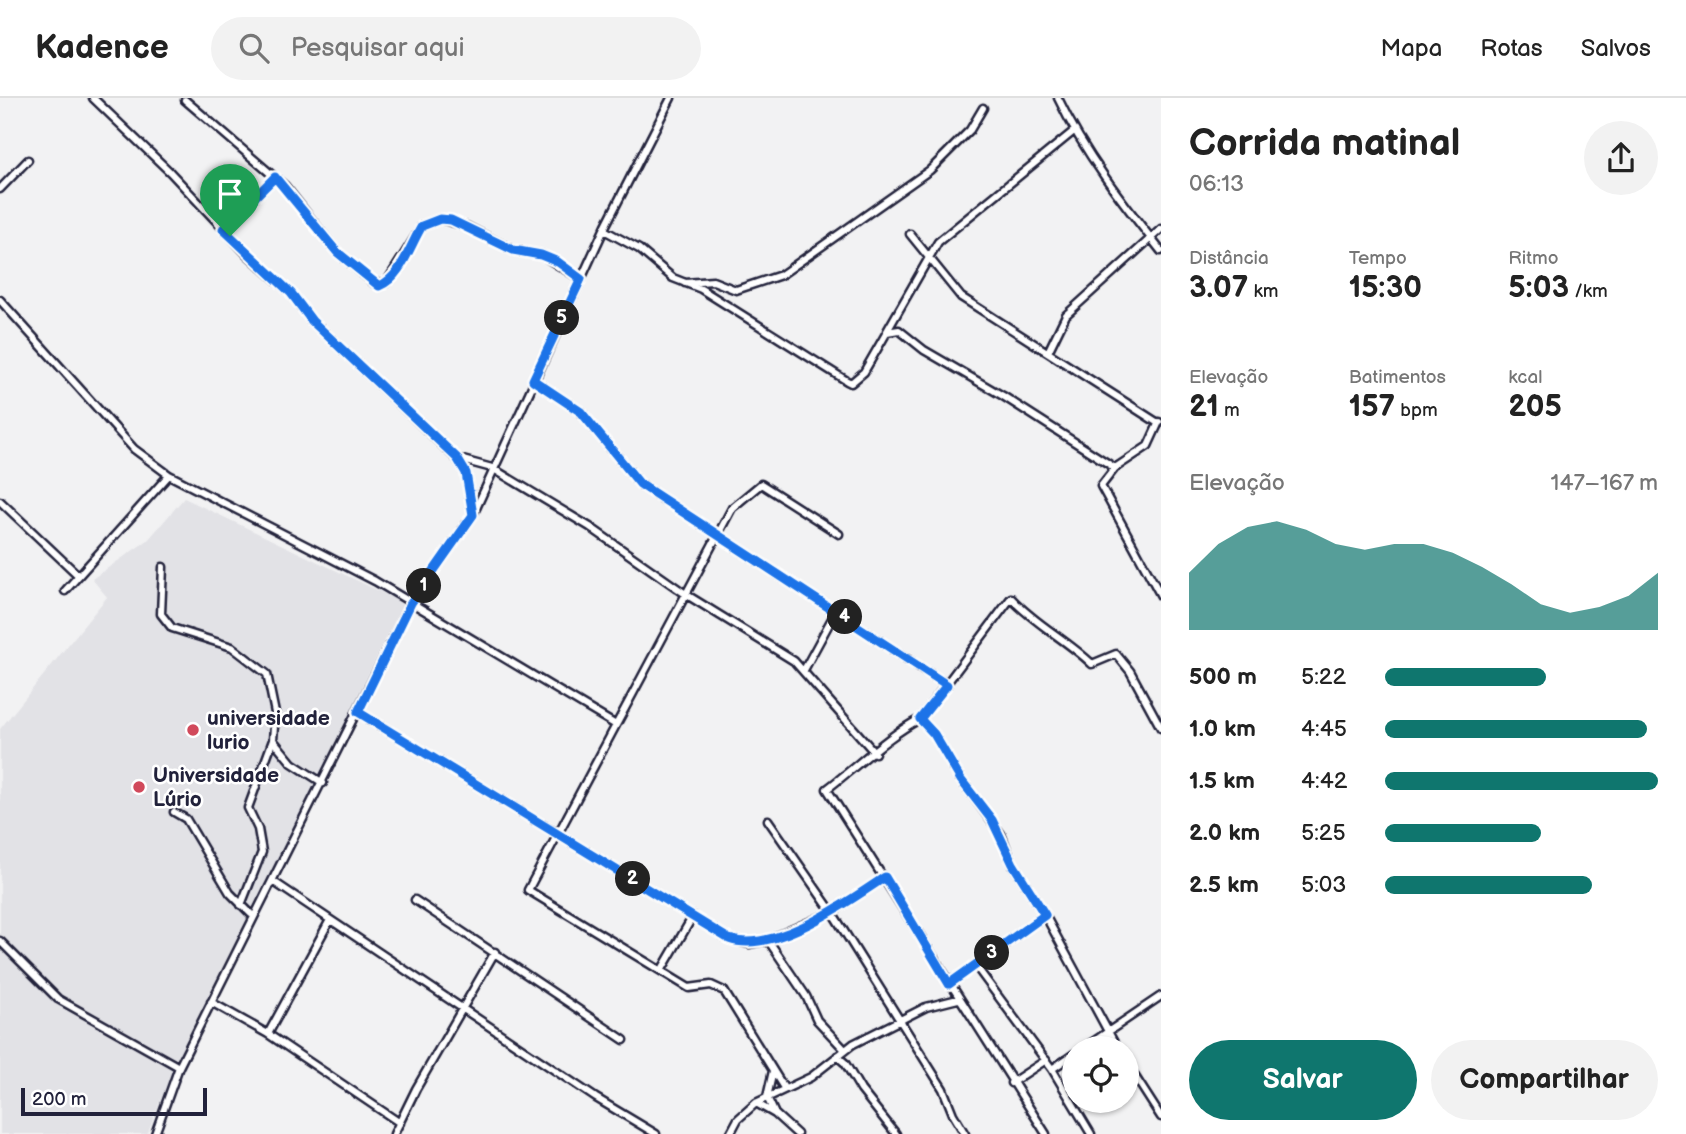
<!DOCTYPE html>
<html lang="pt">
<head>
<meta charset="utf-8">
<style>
	body { margin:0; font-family:"Balsamiq Sans",sans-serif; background:#f2f2f2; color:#222; height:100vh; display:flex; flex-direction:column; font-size:26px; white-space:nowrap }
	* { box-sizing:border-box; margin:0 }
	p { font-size:23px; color:#767676 }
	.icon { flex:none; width:38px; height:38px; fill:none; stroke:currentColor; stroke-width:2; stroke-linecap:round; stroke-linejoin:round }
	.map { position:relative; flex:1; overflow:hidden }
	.side { display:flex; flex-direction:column; background:#fff; width:525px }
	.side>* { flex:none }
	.fabs { position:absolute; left:1062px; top:938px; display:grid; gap:14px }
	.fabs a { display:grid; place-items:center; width:77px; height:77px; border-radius:50%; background:#fff; box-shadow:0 2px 5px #0004; font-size:35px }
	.scale { position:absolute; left:21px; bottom:18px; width:186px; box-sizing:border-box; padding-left:7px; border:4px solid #22223b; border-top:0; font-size:19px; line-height:24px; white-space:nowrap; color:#22223b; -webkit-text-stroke:5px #fff; paint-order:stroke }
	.pin { position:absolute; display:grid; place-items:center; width:60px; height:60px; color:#fff; margin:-72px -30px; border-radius:50% 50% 50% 0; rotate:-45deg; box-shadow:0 0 7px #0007 }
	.pin .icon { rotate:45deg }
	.km { position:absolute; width:35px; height:35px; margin:-18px; border-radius:50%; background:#222; color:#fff; font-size:19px; line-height:35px; text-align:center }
	.round { display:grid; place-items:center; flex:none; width:74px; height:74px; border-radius:37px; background:#f2f2f2 }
	.headline { display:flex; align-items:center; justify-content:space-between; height:119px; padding:0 28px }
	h1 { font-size:38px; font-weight:600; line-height:52px }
	.metrics { display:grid; grid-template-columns:repeat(3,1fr); gap:10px; height:119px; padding:7px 28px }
	.metrics div { display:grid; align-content:center }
	.metrics b { font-size:30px; font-weight:600 }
	.metrics small { font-size:19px; font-weight:400 }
	.metrics p { font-size:19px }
	.chart { height:196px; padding:14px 28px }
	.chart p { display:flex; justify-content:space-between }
	.chart svg { width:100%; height:126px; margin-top:7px; fill:#0f766e; opacity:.7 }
	.action { display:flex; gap:14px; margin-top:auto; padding:14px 28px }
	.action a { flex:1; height:80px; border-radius:42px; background:#0f766e; color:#fff; font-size:28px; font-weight:600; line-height:80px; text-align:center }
	.action a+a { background:#f2f2f2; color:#222 }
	ul { padding:0 28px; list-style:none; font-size:23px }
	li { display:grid; grid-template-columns:112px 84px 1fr; align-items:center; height:52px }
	li i { height:18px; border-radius:9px; background:#0f766e }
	header { display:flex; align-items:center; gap:42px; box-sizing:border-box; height:98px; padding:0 35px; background:#fff; border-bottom:2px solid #e0e0e0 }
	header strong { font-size:33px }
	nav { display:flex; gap:38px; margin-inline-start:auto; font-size:24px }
	.search { width:490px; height:63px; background:#f2f2f2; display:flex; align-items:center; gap:18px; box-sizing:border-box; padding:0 24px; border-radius:38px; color:#767676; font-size:26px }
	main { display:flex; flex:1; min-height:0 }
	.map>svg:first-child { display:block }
	.built { fill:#e2e2e6 }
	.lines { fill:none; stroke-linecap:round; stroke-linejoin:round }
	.minor-casing { stroke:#22223b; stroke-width:11 }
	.minor { stroke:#fff; stroke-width:6 }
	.route-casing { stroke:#fff; stroke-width:14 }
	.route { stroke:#1a73e8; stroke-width:9 }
	.poi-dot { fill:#d1495b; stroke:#fff; stroke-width:2.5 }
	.labels { text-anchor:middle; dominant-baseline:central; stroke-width:5; stroke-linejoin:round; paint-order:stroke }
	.poi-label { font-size:21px; font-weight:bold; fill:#22223b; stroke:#fff; text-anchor:start }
</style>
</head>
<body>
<header>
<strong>Kadence</strong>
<div class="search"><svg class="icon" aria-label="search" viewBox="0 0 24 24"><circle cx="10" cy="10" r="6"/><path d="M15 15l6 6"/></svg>Pesquisar aqui</div>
<nav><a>Mapa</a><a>Rotas</a><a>Salvos</a></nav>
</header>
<main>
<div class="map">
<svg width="1161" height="1036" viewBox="0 0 1161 1036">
	<rect width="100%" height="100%" fill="#f2f2f3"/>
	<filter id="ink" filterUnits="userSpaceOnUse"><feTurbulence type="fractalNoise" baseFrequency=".0143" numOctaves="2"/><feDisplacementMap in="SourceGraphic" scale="14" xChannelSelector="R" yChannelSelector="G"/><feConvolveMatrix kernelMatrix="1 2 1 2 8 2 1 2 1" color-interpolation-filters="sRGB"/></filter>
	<g filter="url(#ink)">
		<path class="built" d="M 184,400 L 406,506 L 173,972 L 147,1036 L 0,1036 L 0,631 L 107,499 L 92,481 L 148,442 Z"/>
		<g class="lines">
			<g class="minor-casing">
				<path id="minor" d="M 93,0 L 170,74 L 247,156 L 291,195 L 312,223 L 457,361 L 466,375 L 473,415
					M 1058,0 C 1084,55 1123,105 1161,153
					M 185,2 L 285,88 L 337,154 L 374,185 L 386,185 L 422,128 L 440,121 L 466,128 L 513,152 L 542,157 L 581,181
					M 0,91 L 28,62
					M 223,131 L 275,79
					M 604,132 L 639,151 L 673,180 L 701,191 L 847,283 L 851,285 L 864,274 L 887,234 L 899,232 L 924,252 L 1003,298 L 1115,370
					M 910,136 L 961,199 L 1158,325
					M 685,185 L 713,183 L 736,192 L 781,177 L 930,72 L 970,32 L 983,10
					M 0,202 L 134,351 L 169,377 L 375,483 L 616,627
					M 887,233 L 938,144 L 1074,33
					M 1048,254 L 1066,217 L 1161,131
					M 533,282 L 581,314 L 640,386 L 947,587
					M 1159,324 L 1148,348 L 1115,370 L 1101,388 L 1161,498
					M 459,361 L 492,370 L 590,429 L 687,497 L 794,563 L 875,655
					M 0,403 L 78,477
					M 163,469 L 161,516 L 172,530 L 232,549 L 267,576 L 275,615 L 273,642 L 292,665 L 323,685
					M 65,493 L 169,377
					M 804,572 L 836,513
					M 358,614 L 729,841 L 749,846 L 768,842 L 806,898 L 817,922 L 845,952
					M 920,621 L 934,636 L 961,682 L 1001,736 L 1013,767 L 1045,817 L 1117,950
					M 174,714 L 186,721 L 230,795 L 251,816
					M 768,722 L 832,814 L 943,991 L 953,1016 L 965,1036
					M 274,784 L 596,1000 L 656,1036
					M 415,802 L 624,942
					M 241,807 L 262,754 L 258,731 L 248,710 L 273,642
					M 768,842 L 832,814 L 885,779
					M 0,843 L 58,901 L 179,969
					M 975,867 L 1052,971 L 1091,1036
					M 661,873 L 693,818
					M 949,886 L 1045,817
					M 211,904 L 268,936 L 400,1025
					M 268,936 L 330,822
					M 1084,950 L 1161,898
					M 837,958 L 845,965 L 861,992 L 896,1036
					M 1127,966 L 1161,1019
					M 1052,971 L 1074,956
					M 773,973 L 767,999 L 774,1014
					M 1011,985 L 1046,962
					M 784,990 L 724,893 L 711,887 L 689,890 L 528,792 L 732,410 L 761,386 L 839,436
					M 756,1005 L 775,1016 L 797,1036
					M 155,1036 L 179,969 L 411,505 L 473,417 L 606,127 L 671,0
					M 394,1036 L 416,991 L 495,854
					M 730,1036 L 738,1021 L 756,1005 L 811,979 L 853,946 L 926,909 L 958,901
					M 1046,1036 L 827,691 C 856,669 890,636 920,621 L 1011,500 C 1036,527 1066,541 1092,566 L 1116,556 L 1130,573 L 1161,630"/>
			</g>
			<use href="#minor" class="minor"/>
		</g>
	</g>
	<g class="lines" filter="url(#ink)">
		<g class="route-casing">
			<path id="route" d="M 275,79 L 337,154 L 379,188 C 401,180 411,145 422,128 L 440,121 L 451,122 L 513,152 L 541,157 L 558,164 L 581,181 L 533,282 L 581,314 L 640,386 L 947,587 L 920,621 L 934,636 L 961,682 L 992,722 L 1013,766 L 1045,817 L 949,886 L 885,779 C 847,804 775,857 729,841 L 358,614 L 411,505 L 473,417 L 466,375 L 457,360 L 312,223 L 291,195 L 223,131 Z"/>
		</g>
		<use href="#route" class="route"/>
	</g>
	<g class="poi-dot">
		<circle cx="193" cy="632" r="7"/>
		<circle cx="139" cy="689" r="7"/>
	</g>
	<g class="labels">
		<g class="poi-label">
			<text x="207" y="620">universidade<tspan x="207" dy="24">lurio</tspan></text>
			<text x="153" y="677">Universidade<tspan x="153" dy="24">Lúrio</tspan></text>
		</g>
	</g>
</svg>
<div class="fabs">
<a><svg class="icon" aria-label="locate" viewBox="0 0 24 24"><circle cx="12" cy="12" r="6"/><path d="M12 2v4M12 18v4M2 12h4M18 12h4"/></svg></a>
</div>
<div class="scale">200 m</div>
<div class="pin" style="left:230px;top:138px;background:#1e9e55"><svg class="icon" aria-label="arrive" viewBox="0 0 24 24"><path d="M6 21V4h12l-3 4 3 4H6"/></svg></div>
<b class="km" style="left:424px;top:488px">1</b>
<b class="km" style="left:633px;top:781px">2</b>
<b class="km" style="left:992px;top:855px">3</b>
<b class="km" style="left:845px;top:519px">4</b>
<b class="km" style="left:562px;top:220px">5</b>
</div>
<section class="side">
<div class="headline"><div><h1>Corrida matinal</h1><p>06:13</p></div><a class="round"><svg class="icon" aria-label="share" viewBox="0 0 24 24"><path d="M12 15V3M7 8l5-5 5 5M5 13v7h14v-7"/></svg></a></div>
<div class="metrics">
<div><p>Distância</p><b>3.07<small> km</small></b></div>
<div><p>Tempo</p><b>15:30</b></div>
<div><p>Ritmo</p><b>5:03<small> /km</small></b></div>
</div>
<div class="metrics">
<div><p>Elevação</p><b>21<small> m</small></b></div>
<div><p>Batimentos</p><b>157<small> bpm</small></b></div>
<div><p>kcal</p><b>205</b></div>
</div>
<div class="chart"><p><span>Elevação</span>147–167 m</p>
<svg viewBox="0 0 160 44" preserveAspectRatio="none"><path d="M0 44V24L10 14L20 8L30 6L40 9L50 14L60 16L70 14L80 14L90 17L100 22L110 28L120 35L130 38L140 36L150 32L160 24V44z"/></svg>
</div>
<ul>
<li><b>500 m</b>5:22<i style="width:59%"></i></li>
<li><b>1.0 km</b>4:45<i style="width:96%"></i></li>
<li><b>1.5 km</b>4:42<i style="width:100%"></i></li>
<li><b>2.0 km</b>5:25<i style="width:57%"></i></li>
<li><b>2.5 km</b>5:03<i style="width:76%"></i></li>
</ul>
<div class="action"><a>Salvar</a><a>Compartilhar</a></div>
</section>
</main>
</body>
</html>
